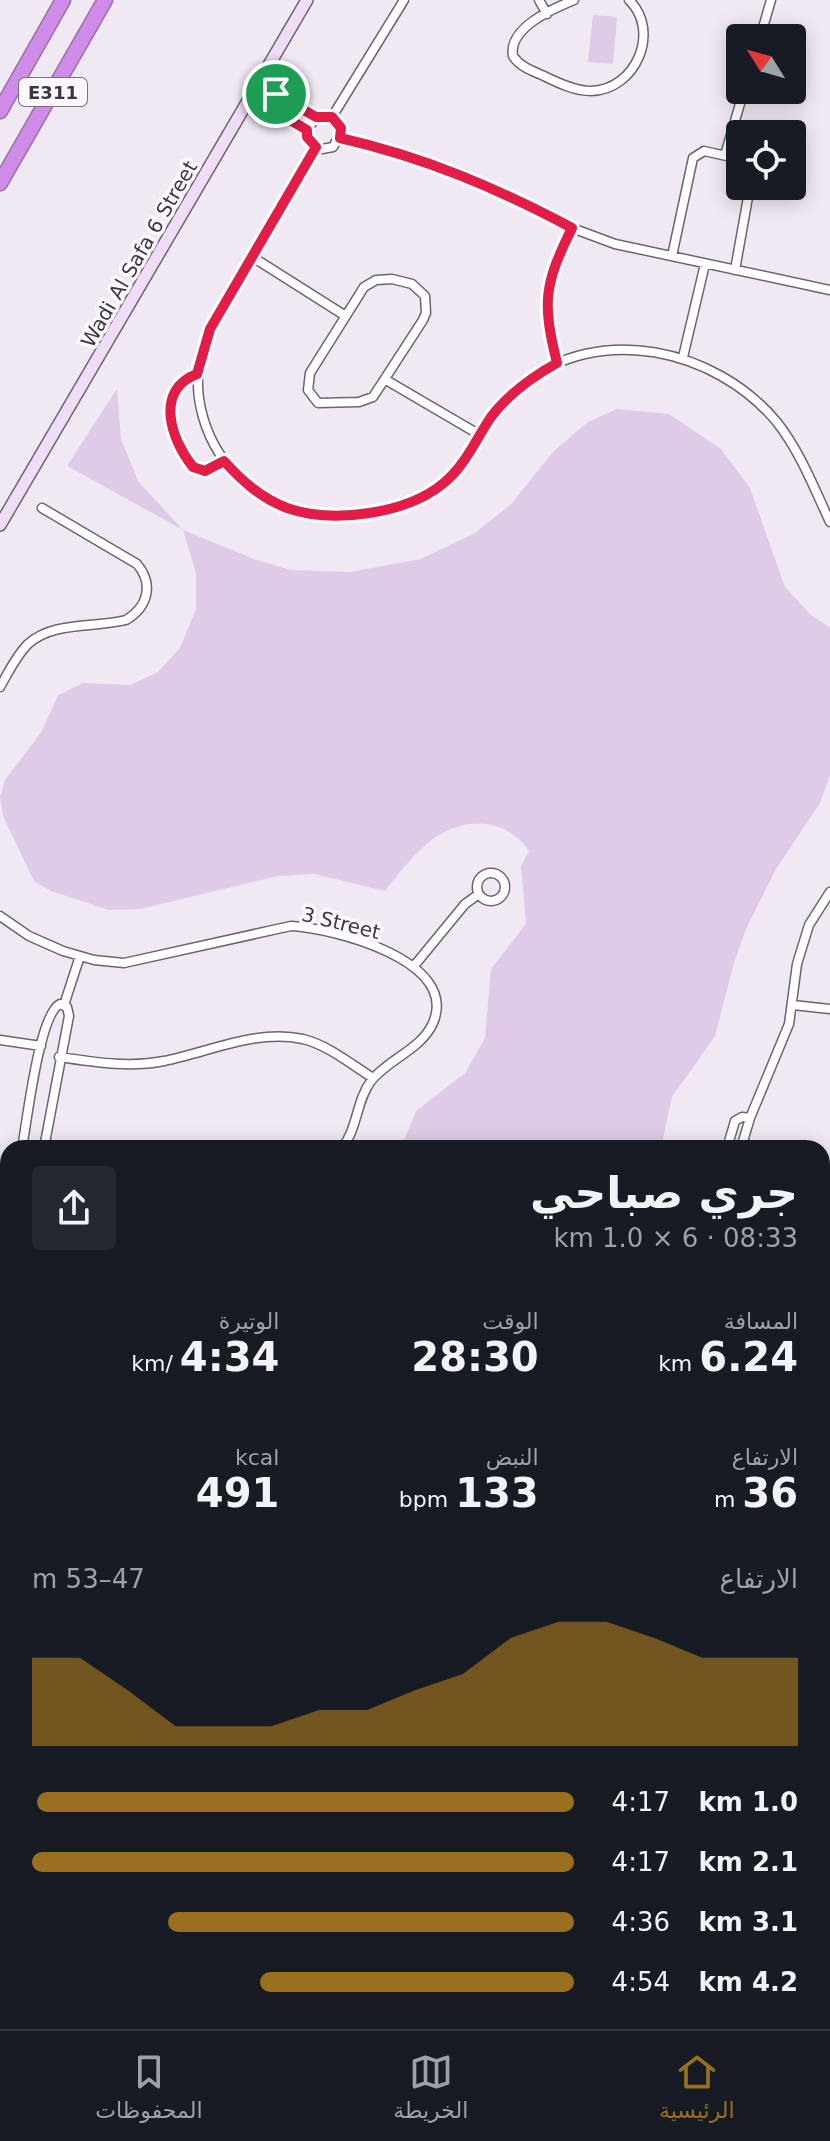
<!DOCTYPE html>
<html lang="ar">
<head>
<meta charset="utf-8">
<style>
	body { margin:0; font-family:"DejaVu Sans",Cairo,sans-serif; background:#242831; color:#f1f3f6; direction:rtl; height:100vh; display:flex; flex-direction:column; font-size:30px; white-space:nowrap }
	* { box-sizing:border-box; margin:0 }
	p { font-size:26px; color:#9ea1a6 }
	.icon { flex:none; width:44px; height:44px; fill:none; stroke:currentColor; stroke-width:2; stroke-linecap:round; stroke-linejoin:round }
	.map { position:relative; flex:1; overflow:hidden; direction:ltr }
	.details { position:absolute; left:0px; top:1140px; width:830px; height:890px; display:flex; flex-direction:column; background:#171b24; border-radius:24px 24px 0 0; box-shadow:0 4px 20px #0003; direction:rtl }
	.details>* { flex:none }
	.needle { width:52px; rotate:307deg }
	.buttons { position:absolute; left:726px; top:24px; display:grid; gap:16px }
	.buttons a { display:grid; place-items:center; width:80px; height:80px; border-radius:8px; background:#171b24; box-shadow:0 4px 20px #0003; font-size:40px }
	.pin { position:absolute; display:grid; place-items:center; width:68px; height:68px; color:#fff; margin:-34px; border:4px solid #fff; border-radius:50%; box-shadow:0 2px 8px #0007 }
	.round { display:grid; place-items:center; flex:none; width:84px; height:84px; border-radius:8px; background:#242831 }
	.head { display:flex; align-items:center; justify-content:space-between; height:136px; padding:0 32px }
	h1 { font-size:44px; font-weight:600; line-height:60px }
	.figures { display:grid; grid-template-columns:repeat(3,1fr); gap:12px; height:136px; padding:8px 32px }
	.figures div { display:grid; align-content:center }
	.figures b { font-size:40px; font-weight:600 }
	.figures small { font-size:22px; font-weight:400 }
	.figures p { font-size:22px }
	.chart { height:224px; padding:16px 32px }
	.chart p { display:flex; justify-content:space-between }
	.chart svg { width:100%; height:144px; margin-top:8px; fill:#9a6f1d; opacity:.7 }
	ul { padding:0 32px; list-style:none; font-size:26px }
	li { display:grid; grid-template-columns:128px 96px 1fr; align-items:center; height:60px }
	li i { height:20px; border-radius:10px; background:#9a6f1d }
	.tab-bar { display:flex; justify-content:space-around; align-items:center; height:112px; border-top:2px solid #363941; background:#171b24; font-size:22px; color:#9ea1a6 }
	.tab-bar a { display:grid; justify-items:center; gap:4px }
	.tab-bar .current { color:#9a6f1d }
	.map>svg:first-child { display:block }
	.green { fill:#dfcbe7 }
	.lines { fill:none; stroke-linecap:round; stroke-linejoin:round }
	.minor-casing { stroke:#6b656d; stroke-width:11 }
	.secondary-casing { stroke:#6b656d; stroke-width:14 }
	.motorway-casing { stroke:#9b6eab; stroke-width:17 }
	.minor { stroke:#fff; stroke-width:8 }
	.secondary { stroke:#f0dcf8; stroke-width:11 }
	.motorway { stroke:#ce8be7; stroke-width:14 }
	.route-casing { stroke:#fff; stroke-width:16 }
	.route { stroke:#e11d48; stroke-width:10 }
	.labels { text-anchor:middle; dominant-baseline:central; stroke-width:7; stroke-linejoin:round; paint-order:stroke }
	.shield { fill:#fdf7ff; stroke:#757176; stroke-width:2 }
	.shield-label { font-size:18px; font-weight:bold; fill:#3b383c }
	.street-label { font-size:20px; fill:#3b383c; stroke:#fdf7ff }
</style>
</head>
<body>
<div class="map">
<svg width="830" height="2029" viewBox="0 0 830 2029">
	<rect width="100%" height="100%" fill="#f0e9f3"/>
	<path class="green" d="M 593,15 L 617,17 L 613,64 L 588,62 Z
		M 117,389 L 121,439 L 138,481 L 183,530 L 254,559 L 291,570 L 350,572 L 421,559 L 475,533 L 511,504 L 554,451 L 588,422 L 617,409 L 669,414 L 721,449 L 750,488 L 785,587 L 811,615 L 830,627 L 830,775 L 820,803 L 775,871 L 746,929 L 734,963 L 715,1036 L 672,1097 L 661,1148 L 401,1148 L 416,1111 L 465,1073 L 485,1038 L 491,969 L 526,924 L 521,866 L 529,851 C 507,819 469,816 436,837 C 420,847 397,875 385,891 L 314,874 L 278,876 L 140,909 L 109,910 L 51,891 L 34,881 L 3,816 L 0,797 L 5,780 L 42,731 L 58,695 L 83,683 L 130,685 L 158,672 L 180,648 L 196,609 L 196,573 L 183,530 L 67,466 Z
		M 0,1625 L 8,1660 L 8,1830 L 3,1844 L 8,1851 L 8,1996 L 4,2029 L 0,2029 Z
		M 123,2022 L 499,2022 L 498,2029 L 122,2029 Z"/>
	<g class="lines">
		<g class="minor-casing">
			<path id="minor" d="M 539,0 L 547,14
				M 574,0 C 552,9 508,28 513,56 C 520,67 533,71 544,76 C 558,83 575,91 591,91 C 636,90 661,31 629,0
				M 760,38 L 771,0
				M 258,85 L 310,114 L 332,117 L 339,124 L 341,133 L 333,147 L 322,149 L 311,143 L 307,130 L 316,117
				M 249,100 L 281,114 L 307,130
				M 332,117 L 404,0
				M 340,138 L 403,153 L 465,175 L 572,228 L 615,244 L 830,290
				M 316,147 C 292,187 268,227 245,267 C 231,291 213,315 205,341 C 187,392 205,448 245,483 C 287,519 343,519 394,506 C 470,487 469,428 522,385 C 599,322 715,349 776,421 C 800,451 814,488 830,522
				M 725,155 L 744,90
				M 251,256 L 344,315
				M 672,256 L 693,158 L 704,151 L 740,159
				M 735,270 L 750,186
				M 392,279 L 412,284 L 425,296 L 426,313 L 423,320 L 373,397 L 359,402 L 318,403 L 308,390 L 310,373 L 364,287 L 376,280 Z
				M 683,357 L 705,264
				M 557,363 C 542,302 544,285 572,228
				M 197,374 C 155,390 170,440 193,467 L 205,471 L 224,461
				M 386,380 L 480,435
				M 0,687 C 8,673 16,656 28,644 C 53,621 95,628 126,620 C 148,607 154,584 137,564 L 42,508
				M477 887a14 14 0 1 1 28 0a14 14 0 1 1-28 0Z
				M 0,916 L 29,936 L 63,951 L 94,960 L 124,963 L 291,926 C 332,928 460,960 433,1023 C 421,1050 388,1059 371,1081 C 356,1101 358,1128 342,1148
				M 414,966 L 465,904 L 479,894
				M 64,1005 L 80,956
				M 793,1005 L 830,1009
				M 0,1040 L 41,1046
				M 59,1057 C 94,1062 129,1068 164,1061 C 210,1052 255,1029 303,1039 C 328,1045 352,1065 373,1078
				M 742,1143 L 759,1148
				M 22,1148 C 27,1122 39,1014 60,1004 L 67,1007 L 69,1016 L 44,1148
				M 229,1148 L 258,1148
				M 727,1148 L 735,1121 L 742,1117 L 750,1118
				M 741,1148 L 750,1118 L 789,1024 L 797,964 L 809,925 L 830,892
				M 0,1169 L 8,1170
				M 822,1169 L 830,1172
				M 8,1176 L 8,1190
				M 0,1248 L 8,1207
				M 822,1322 L 830,1323
				M 0,1349 L 8,1388
				M 0,1446 L 8,1446
				M 822,1449 L 830,1450
				M 0,1509 L 8,1506
				M 822,1557 L 830,1558
				M 822,1616 L 830,1617
				M 822,1717 L 830,1717
				M 822,1824 L 830,1751
				M 558,2022 L 561,2029
				M 773,2022 L 799,2029
				M 58,2029 L 59,2022
				M 627,2029 L 652,2022"/>
		</g>
		<g class="secondary-casing">
			<path id="secondary" d="M 0,525 L 307,0"/>
		</g>
		<g class="motorway-casing">
			<path id="motorway" d="M 0,111 L 63,0
				M 0,183 L 105,0"/>
		</g>
		<use href="#minor" class="minor"/>
		<use href="#secondary" class="secondary"/>
		<use href="#motorway" class="motorway"/>
	</g>
	<g class="lines">
		<g class="route-casing">
			<path id="route" d="M 276,94 L 316,117 L 332,117 L 341,128 L 340,138 C 424,157 497,188 572,228 C 544,285 542,302 557,363 C 532,377 509,393 491,417 C 476,439 466,464 445,482 C 408,514 333,524 287,508 C 261,498 242,481 224,461 L 205,471 L 193,467 C 171,440 154,390 197,374 L 210,329 L 316,147 L 307,137 L 307,130 L 268,107 Z"/>
		</g>
		<use href="#route" class="route"/>
	</g>
	<g class="labels">
		<rect class="shield" x="19" y="78" width="68" height="28" rx="6"/>
		<g class="shield-label">
			<text x="53" y="92">E311</text>
		</g>
		<g class="street-label">
			<text transform="translate(139 254) rotate(-60)">Wadi Al Safa 6 Street</text>
			<text transform="translate(341 923) rotate(14)">3 Street</text>
		</g>
	</g>
</svg>
<div class="buttons">
<a><svg class="needle" viewBox="-14 -14 28 28"><path d="M0-13l5 13h-10z" fill="#e53935"/><path d="M0 13l5-13h-10z" fill="#9ea1a6"/></svg></a>
<a><svg class="icon" aria-label="locate" viewBox="0 0 24 24"><circle cx="12" cy="12" r="6"/><path d="M12 2v4M12 18v4M2 12h4M18 12h4"/></svg></a>
</div>
<div class="pin" style="left:276px;top:94px;background:#1e9e55"><svg class="icon" aria-label="arrive" viewBox="0 0 24 24"><path d="M6 21V4h12l-3 4 3 4H6"/></svg></div>
<section class="details">
<div class="head"><div><h1>جري صباحي</h1><p>08:33 · 6 × 1.0 km</p></div><a class="round"><svg class="icon" aria-label="share" viewBox="0 0 24 24"><path d="M12 15V3M7 8l5-5 5 5M5 13v7h14v-7"/></svg></a></div>
<div class="figures">
<div><p>المسافة</p><b>6.24<small> km</small></b></div>
<div><p>الوقت</p><b>28:30</b></div>
<div><p>الوتيرة</p><b>4:34<small> /km</small></b></div>
</div>
<div class="figures">
<div><p>الارتفاع</p><b>36<small> m</small></b></div>
<div><p>النبض</p><b>133<small> bpm</small></b></div>
<div><p>kcal</p><b>491</b></div>
</div>
<div class="chart"><p><span>الارتفاع</span>47–53 m</p>
<svg viewBox="0 0 160 44" preserveAspectRatio="none"><path d="M0 44V17L10 17L20 27L30 38L40 38L50 38L60 33L70 33L80 27L90 22L100 11L110 6L120 6L130 11L140 17L150 17L160 17V44z"/></svg>
</div>
<ul>
<li><b>1.0 km</b>4:17<i style="width:99%"></i></li>
<li><b>2.1 km</b>4:17<i style="width:100%"></i></li>
<li><b>3.1 km</b>4:36<i style="width:75%"></i></li>
<li><b>4.2 km</b>4:54<i style="width:58%"></i></li>
</ul>
</section>
</div>
<nav class="tab-bar">
<a class="current"><svg class="icon" aria-label="home" viewBox="0 0 24 24"><path d="M3 11l9-7 9 7M6 9v11h12V9"/></svg>الرئيسية</a>
<a><svg class="icon" aria-label="map" viewBox="0 0 24 24"><path d="M3 6l6-2 6 2 6-2v14l-6 2-6-2-6 2zM9 4v14M15 6v14"/></svg>الخريطة</a>
<a><svg class="icon" aria-label="saved" viewBox="0 0 24 24"><path d="M7 4h10v16l-5-4-5 4z"/></svg>المحفوظات</a>
</nav>
</body>
</html>
